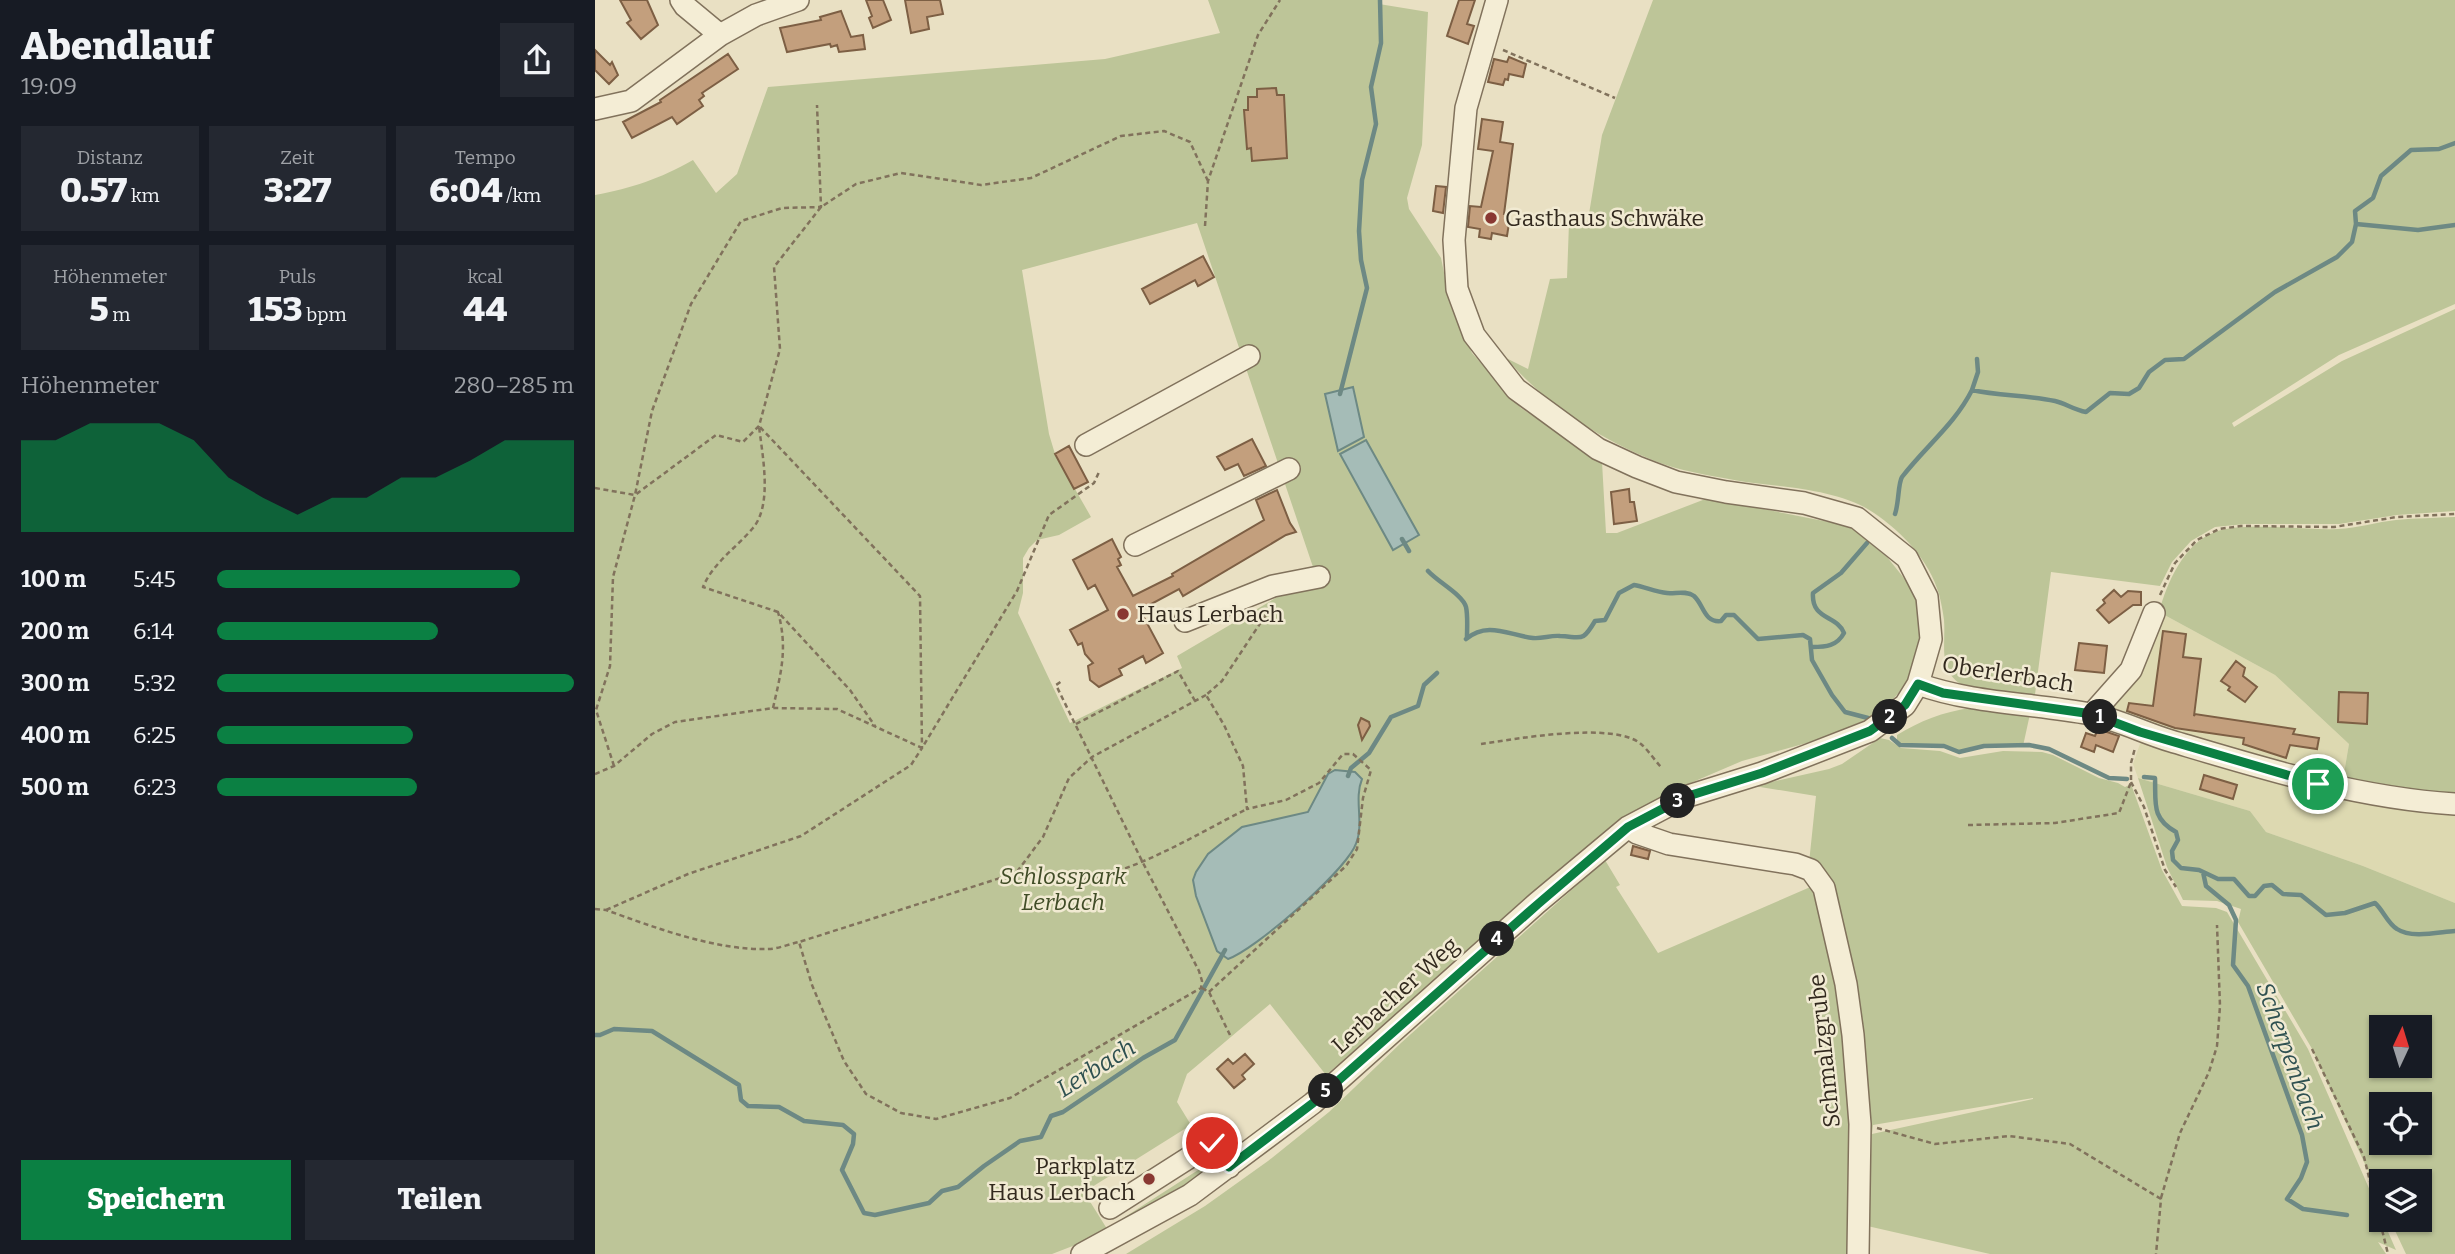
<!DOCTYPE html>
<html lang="de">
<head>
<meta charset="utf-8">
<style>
	body { margin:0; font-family:Bitter,serif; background:#242831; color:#f1f3f6; height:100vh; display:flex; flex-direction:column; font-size:26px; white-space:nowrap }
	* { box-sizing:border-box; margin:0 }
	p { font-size:23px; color:#9ea1a6 }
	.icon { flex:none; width:38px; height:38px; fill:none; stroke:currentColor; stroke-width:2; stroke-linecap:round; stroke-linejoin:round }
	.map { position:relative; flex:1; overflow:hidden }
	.panel { display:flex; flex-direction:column; background:#171b24; width:595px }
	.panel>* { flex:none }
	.needle { width:46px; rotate:4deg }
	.controls { position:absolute; left:1774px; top:1015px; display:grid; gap:14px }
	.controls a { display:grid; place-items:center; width:63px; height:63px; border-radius:0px; background:#171b24; box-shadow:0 2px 5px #0004; font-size:35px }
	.pin { position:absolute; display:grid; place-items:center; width:60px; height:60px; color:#fff; margin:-30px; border:4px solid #fff; border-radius:50%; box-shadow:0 2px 7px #0007 }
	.km { position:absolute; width:35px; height:35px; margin:-18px; border-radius:50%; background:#222; color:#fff; font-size:19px; line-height:35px; text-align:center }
	.round { display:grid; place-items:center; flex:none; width:74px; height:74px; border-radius:0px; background:#242831 }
	.overview { display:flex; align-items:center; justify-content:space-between; height:119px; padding:0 21px }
	h1 { font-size:38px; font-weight:800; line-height:52px }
	.figures { display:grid; grid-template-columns:repeat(3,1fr); gap:10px; height:119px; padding:7px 21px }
	.figures div { display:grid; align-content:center; border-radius:0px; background:#242831; text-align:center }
	.figures b { font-size:35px; font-weight:800 }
	.figures small { font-size:19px; font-weight:400 }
	.figures p { font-size:19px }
	.chart { height:196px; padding:14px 21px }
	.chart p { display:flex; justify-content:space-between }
	.chart svg { width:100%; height:126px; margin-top:7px; fill:#0b8043; opacity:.7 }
	.cta { display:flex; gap:14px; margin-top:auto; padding:14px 21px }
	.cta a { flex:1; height:80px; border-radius:0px; background:#0b8043; color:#fff; font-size:28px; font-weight:800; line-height:80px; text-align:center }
	.cta a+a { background:#242831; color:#f1f3f6 }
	ul { padding:0 21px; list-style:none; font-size:23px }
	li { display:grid; grid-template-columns:112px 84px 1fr; align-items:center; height:52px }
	li i { height:18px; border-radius:9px; background:#0b8043 }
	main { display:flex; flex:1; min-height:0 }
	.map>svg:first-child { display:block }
	.farmland { fill:#ddd9b1 }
	.green { fill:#bdc598; fill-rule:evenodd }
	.water { fill:#a5bcb7; stroke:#6d8984; stroke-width:2 }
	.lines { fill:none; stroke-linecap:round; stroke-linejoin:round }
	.stream { stroke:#6d8984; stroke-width:4.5 }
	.building { fill:#c39f7d; stroke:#7d5f44; stroke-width:2 }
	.minor-casing { stroke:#81725c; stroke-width:24 }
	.path { stroke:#81725c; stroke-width:2.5; stroke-dasharray:5 3.5; stroke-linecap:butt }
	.minor { stroke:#f4edd5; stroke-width:21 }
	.route-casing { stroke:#fff; stroke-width:14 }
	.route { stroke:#0b8043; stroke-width:9 }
	.poi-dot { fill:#893832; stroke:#f1ead2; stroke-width:2.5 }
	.labels { text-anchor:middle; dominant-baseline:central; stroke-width:5; stroke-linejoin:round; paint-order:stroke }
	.poi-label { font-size:23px; fill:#32291e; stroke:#f1ead2; text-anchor:start }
	.street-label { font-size:23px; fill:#32291e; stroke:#f1ead2 }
	.park-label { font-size:23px; font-style:italic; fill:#414d27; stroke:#f1ead2 }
	.water-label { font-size:24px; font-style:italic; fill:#2f5151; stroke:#f1ead2 }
</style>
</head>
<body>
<main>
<section class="panel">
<div class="overview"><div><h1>Abendlauf</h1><p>19:09</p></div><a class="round"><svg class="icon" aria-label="share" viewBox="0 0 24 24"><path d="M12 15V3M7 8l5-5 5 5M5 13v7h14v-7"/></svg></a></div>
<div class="figures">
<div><p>Distanz</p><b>0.57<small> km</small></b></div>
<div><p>Zeit</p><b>3:27</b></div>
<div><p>Tempo</p><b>6:04<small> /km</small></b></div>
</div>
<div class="figures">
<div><p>Höhenmeter</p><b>5<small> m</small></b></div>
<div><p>Puls</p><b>153<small> bpm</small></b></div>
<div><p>kcal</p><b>44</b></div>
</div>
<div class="chart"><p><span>Höhenmeter</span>280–285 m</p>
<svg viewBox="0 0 160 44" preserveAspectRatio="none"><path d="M0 44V12L10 12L20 6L30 6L40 6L50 12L60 25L70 32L80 38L90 32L100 32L110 25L120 25L130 19L140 12L150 12L160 12V44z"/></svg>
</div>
<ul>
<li><b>100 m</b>5:45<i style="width:85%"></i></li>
<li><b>200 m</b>6:14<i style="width:62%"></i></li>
<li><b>300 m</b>5:32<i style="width:100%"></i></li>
<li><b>400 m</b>6:25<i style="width:55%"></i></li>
<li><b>500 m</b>6:23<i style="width:56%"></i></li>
</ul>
<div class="cta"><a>Speichern</a><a>Teilen</a></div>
</section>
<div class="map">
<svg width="1860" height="1254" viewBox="0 0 1860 1254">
	<rect width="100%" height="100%" fill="#e9e0c3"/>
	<path class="farmland" d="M 1564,612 L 1680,675 L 1754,744 L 1747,785 L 1507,711 Z
		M 1547,738 L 1860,807 L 1860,903 L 1768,866 L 1671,832 L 1655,811 L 1543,778 L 1538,764 Z"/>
	<path class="green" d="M 613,0 L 784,0 L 784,4 L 833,12 L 827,145 L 812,198 L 814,209 L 846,258 L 856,307 L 877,353 L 926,408 L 1007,462 L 1011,533 L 1022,533 L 1113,498 L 1254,526 L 1292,557 L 1321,593 L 1325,637 L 1311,685 L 1284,714 L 1226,739 L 1147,761 L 1077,791 L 990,850 L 731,1075 L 675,1004 L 592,1074 L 582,1102 L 596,1125 L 489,1192 L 514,1232 L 457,1254 L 0,1254 L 0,195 C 38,188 64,179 98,160 L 121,193 L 142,174 L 173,87 L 510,59 L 625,33 ZM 602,223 L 718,567 L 713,579 L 582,656 L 587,668 L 475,723 L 423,613 L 428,593 L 428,558 L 434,548 L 442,540 L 464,535 L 496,517 L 460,454 L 454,434 L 427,270 Z
		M 1058,0 L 1860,0 L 1860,304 L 1744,355 L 1637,423 L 1639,427 L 1747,361 L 1860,309 L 1860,511 L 1802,515 L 1744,524 L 1650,524 L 1620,527 L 1596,541 L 1577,562 L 1565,586 L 1456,572 L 1439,702 L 1369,686 C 1342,671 1351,646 1349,620 C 1348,612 1346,602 1344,594 C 1334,560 1308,533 1279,513 C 1246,490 1191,487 1151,482 C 1123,477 1095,473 1068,464 C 1010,443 951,405 911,358 L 933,369 L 955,279 L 972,278 L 974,223 L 992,226 L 1007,135 Z
		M 1860,517 L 1860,797 L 1747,785 L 1754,744 L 1680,675 L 1564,612 C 1572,583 1589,543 1620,532 C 1650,521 1710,531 1743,529 C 1763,528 1782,522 1801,520 C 1821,518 1840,518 1860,517 Z
		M 1375,708 L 1396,709 L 1435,714 L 1428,746 L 1389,747 L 1366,753 L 1344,746 L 1308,746 L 1299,740 L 1302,740 L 1302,735 C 1325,721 1348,712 1375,708 Z
		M 1285,738 L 1294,740 L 1306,748 L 1345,751 L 1365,758 L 1408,751 L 1447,752 L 1458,755 L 1504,778 L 1523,783 L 1530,787 L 1536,784 L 1567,870 L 1587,906 L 1621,908 L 1632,912 L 1713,1049 L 1801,1250 L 1783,1242 L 1791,1254 L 1395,1254 L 1268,1225 L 1264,1039 L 1214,863 L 1221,796 L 1159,786 L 1234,769 L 1247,764 ZM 1438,1098 L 1438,1099 L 1277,1134 L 1278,1125 Z
		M 1543,778 L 1655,811 L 1671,832 L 1768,866 L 1860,903 L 1860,1254 L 1811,1254 L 1795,1220 L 1825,1220 L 1825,1181 L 1787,1181 L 1787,1201 L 1716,1047 L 1643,922 L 1646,909 L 1622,901 L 1588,900 L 1572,867 ZM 1787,1027 L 1825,1027 L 1825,1066 L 1787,1066 ZM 1787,1104 L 1825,1104 L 1825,1143 L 1787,1143 Z
		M 1010,860 L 1025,885 L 1021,887 L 1063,953 L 1220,885 L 1254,1039 L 1259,1254 L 531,1254 L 610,1206 L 673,1161 L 734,1112 L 807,1042 Z
		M 607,1157 L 612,1157 L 614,1162 L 612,1173 L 519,1230 L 519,1224 L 611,1165 Z"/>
	<path class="water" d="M 758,387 L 769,437 L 743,451 L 730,394 Z
		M 771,440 L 824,535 L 798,550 L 745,454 Z
		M 740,770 L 760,772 L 767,779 C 758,801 771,826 759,848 C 744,876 661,949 633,959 L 622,951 L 601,896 L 598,880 L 601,872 L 613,854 L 647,827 L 713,812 L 733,774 Z"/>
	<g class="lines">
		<path class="stream" d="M 1761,224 L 1823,230 L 1860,225
			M 1377,390 L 1383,372 L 1382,359
			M 745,394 L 772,288 L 766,260 L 764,231 L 767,180 L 781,124 L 776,87 L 786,43 L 785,0
			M 1300,514 C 1304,503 1303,483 1307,477 C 1330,447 1360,424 1377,390 C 1404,396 1432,395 1460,401 C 1470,403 1479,410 1491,412 L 1515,393 L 1534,394 L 1544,388 L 1554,372 L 1570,360 L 1589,359 L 1680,292 L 1742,257 L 1757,242 L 1761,224 L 1760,211 L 1778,198 L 1786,176 L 1816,150 L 1844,149 L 1860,143
			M 807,539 L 814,551
			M 833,571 C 843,582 868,595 871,607 C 873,616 872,628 872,637
			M 871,639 C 893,621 913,635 938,638 C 947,639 956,635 965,636 C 987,637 987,643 1000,621 L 1010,620 L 1024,593 L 1039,585 C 1050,587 1061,592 1072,593 C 1080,594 1091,590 1099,596 C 1109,605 1109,623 1126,621 L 1131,615 L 1139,615 L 1163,639 L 1208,635 L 1215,639 L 1217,660 L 1237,695 L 1250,712 L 1273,718
			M 1217,647 C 1231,647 1242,646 1249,633 C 1242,615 1216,620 1218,593 L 1246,573 L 1272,543
			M 1297,738 L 1305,745 L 1349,746 L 1364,752 L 1389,746 L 1434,745 L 1454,749 L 1514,778 L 1532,779
			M 753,776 L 756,768 L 774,753 L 796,717 L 823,706 L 829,685 L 842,673
			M 1549,777 L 1560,778 C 1561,803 1556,818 1581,832 L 1583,840 L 1577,851 L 1578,860 L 1586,868 L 1604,870 L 1623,879 L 1639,879 L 1654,896 L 1660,896 L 1669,886 L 1677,885 L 1688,894 L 1706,895 L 1731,915 L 1750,913 L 1780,903 C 1788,910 1793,924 1802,929 C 1817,939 1844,932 1860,931
			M 1608,872 L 1611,886 L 1634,905 L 1641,920 L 1638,965 L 1653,986 L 1707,1135 L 1712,1162 L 1706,1178 L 1692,1199 L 1708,1209 L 1752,1215
			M 0,1035 L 5,1035 L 19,1029 L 57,1031 L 144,1085 L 146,1100 L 153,1106 L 184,1107 L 209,1121 L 248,1125 L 259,1134 L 258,1144 L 247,1170 L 269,1213 L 280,1215 L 334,1203 L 347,1191 L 363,1187 L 389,1166 L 425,1141 L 446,1137 L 456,1116 L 468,1112 L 548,1058 L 580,1040 L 630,950"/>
	</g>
	<path class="building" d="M 25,0 L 52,0 L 63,25 L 46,39 L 32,23 L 36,20 Z
		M 271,0 L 288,0 L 296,20 L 278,28 L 274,18 L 277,16 Z
		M 310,0 L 345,0 L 348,14 L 332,17 L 334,29 L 316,33 Z
		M 864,0 L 880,0 L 872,24 L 879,26 L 873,44 L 852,36 Z
		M 246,11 L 256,37 L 268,35 L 270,49 L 244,52 L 242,45 L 236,47 L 235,44 L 192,52 L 185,28 L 226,20 L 225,17 Z
		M 0,50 L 15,65 L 17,62 L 23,75 L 14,84 L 0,70 Z
		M 133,54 L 143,69 L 107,93 L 109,96 L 104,100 L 108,106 L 82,124 L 77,117 L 37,138 L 28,122 L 66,102 L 65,100 Z
		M 914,57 L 931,64 L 928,77 L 914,74 L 913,80 L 910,79 L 908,85 L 893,82 L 899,59 L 912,62 Z
		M 681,88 L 682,95 L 689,95 L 692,158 L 657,161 L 656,148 L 652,149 L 649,110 L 653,110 L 653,97 L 662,97 L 662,89 Z
		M 887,119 L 908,122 L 905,142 L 918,144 L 909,214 L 913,215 L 912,223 L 914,223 L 912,236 L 897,233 L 896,239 L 884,237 L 885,229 L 873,227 L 875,206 L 886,207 L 898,151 L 883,149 Z
		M 841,186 L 851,187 L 848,213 L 838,211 Z
		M 608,256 L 619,277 L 603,286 L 600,280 L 555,304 L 547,289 Z
		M 657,439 L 671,466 L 649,476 L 643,464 L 630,470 L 622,457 Z
		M 474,446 L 493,482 L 479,489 L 460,454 Z
		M 1034,489 L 1035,502 L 1039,502 L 1042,521 L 1019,524 L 1016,492 Z
		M 682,490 L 695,523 L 701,532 L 691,535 L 588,596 L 584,589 L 545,610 L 568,653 L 551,663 L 548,656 L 524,669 L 527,675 L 504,687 L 495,680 L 493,666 L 498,663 L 490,654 L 487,643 L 483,645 L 475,630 L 513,610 L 500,585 L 493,589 L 478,560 L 517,539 L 526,557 L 523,559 L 526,565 L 522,567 L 538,596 L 578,576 L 577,574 L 669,520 L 661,500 Z
		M 1519,590 L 1526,597 L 1533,591 L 1546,592 L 1546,605 L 1538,605 L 1514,623 L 1502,610 L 1510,603 L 1508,600 Z
		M 1568,631 L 1591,634 L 1588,657 L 1606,659 L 1599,716 L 1600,714 L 1700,729 L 1698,734 L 1724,738 L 1722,749 L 1695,745 L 1691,758 L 1648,744 L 1649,738 L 1580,728 L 1532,711 L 1534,703 L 1558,706 Z
		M 1484,643 L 1512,646 L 1509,673 L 1480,670 Z
		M 1641,661 L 1650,668 L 1648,676 L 1662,687 L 1650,702 L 1633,690 L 1635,687 L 1626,681 Z
		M 1744,692 L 1773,693 L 1772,724 L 1743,722 Z
		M 766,718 L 774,722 L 775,726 L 767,740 L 763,725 Z
		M 1503,729 L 1524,736 L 1518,752 L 1501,745 L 1499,752 L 1486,747 L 1491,733 L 1500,736 Z
		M 1609,775 L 1642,785 L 1638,799 L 1605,789 Z
		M 1038,846 L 1055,851 L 1053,859 L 1036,855 Z
		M 650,1054 L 659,1064 L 647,1075 L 650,1079 L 639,1088 L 622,1069 L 633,1059 L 638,1064 Z"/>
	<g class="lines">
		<g class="minor-casing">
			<path id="minor" d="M 86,0 L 90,6 L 125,35
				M 0,109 L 36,101 L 125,35 L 161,15 L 203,0
				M 491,445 L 654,356
				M 540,545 L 694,469
				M 590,621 L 678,586 L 724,577
				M 1323,684 C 1379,704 1438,703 1495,714 C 1522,719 1549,733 1576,741 C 1670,769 1762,798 1860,804
				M 1497,714 L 1536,670 L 1559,613
				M 1033,827 L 1042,833 L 1074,844 L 1200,864 L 1216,870 L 1229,888 L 1251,984 L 1258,1035 L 1265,1124 L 1263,1254
				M 515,1208 L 617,1143 L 634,1167
				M 487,1254 L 595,1195 L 718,1103 L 942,903 L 1033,827 L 1090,797 L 1167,773 L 1275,731 L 1310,705 L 1323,684 L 1336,639 L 1332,597 L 1312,558 L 1262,518 L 1209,503 L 1131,492 L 1081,482 L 1042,467 L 1003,449 L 921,389 L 879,335 L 862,289 L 859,240 L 871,108 L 902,0"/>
		</g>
		<path class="path" d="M 908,50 L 1020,98
			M 610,226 L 613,181 L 663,35 L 685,0
			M 0,488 L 40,495 L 121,435 L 148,442 L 164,426 L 185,349 L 179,267 L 226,207 L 261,184 L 306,173 L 386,185 L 436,178 L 526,136 L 569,131 L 595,142 L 613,181
			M 1565,595 L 1580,563 L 1602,540 L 1624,529 L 1646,526 L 1739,527 L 1802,517 L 1860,514
			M 611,695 L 497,757 L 474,778 L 448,837 L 421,873 C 431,876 442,881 453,882 C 521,886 593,838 652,809
			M 178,708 C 186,673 193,648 183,612
			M 481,724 L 583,671 L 600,701
			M 886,744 C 920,739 1019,721 1046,744 C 1054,751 1060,761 1067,768
			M 19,766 L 1,710 L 15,666 L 18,577 L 40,495 L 57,411 L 96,304 L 146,221 L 187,208 L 226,207 L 222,105
			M 0,774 L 19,766 L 57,734 L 80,722 L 178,708 L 242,709 L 327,748 L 422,591 L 454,515 L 499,483 L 504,472
			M 1536,782 L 1549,807 L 1570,870 L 1581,887
			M 1373,825 L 1460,823 L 1524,813 L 1536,782 L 1536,763 L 1540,748
			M 421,873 L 204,942 L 217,985 L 249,1061 L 271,1094 L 306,1113 L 341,1119 L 415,1098 L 606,988 L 607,981 L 604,971 L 547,861 L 461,685 L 467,681
			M 0,909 L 11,910 C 58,927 122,951 173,949 C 183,949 194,944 204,942
			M 11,910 L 93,874 L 206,836 L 316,765 L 327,748 L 325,596 L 164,426 C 167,454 178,504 158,528 C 141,548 118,563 108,587 L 183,612 L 255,690 L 280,726
			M 607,988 L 614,992 L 635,1035
			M 614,992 L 751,866 L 762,849 L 768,798 L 776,770 L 758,754 L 748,754 L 724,783 L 691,800 L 652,809 L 648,766 L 629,725 L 611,695 L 627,681 L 676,607
			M 1717,1049 L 1769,1157 L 1793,1254
			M 1282,1128 L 1340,1144 L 1414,1136 L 1475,1144 L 1566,1199 L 1561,1254
			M 1566,1198 L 1585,1133 L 1614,1072 L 1622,1046 L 1625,1006 L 1622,925"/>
		<use href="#minor" class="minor"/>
	</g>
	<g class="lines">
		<g class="route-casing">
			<path id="route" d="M 617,1143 L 634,1167 L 718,1103 L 943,904 L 1033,827 L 1090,797 L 1167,773 L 1275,731 L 1310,705 L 1323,684 L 1348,693 L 1497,714 L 1545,732 L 1723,784"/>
		</g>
		<use href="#route" class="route"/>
	</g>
	<g class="poi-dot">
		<circle cx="896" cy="218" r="7"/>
		<circle cx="528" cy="614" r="7"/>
		<circle cx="554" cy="1179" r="7"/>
	</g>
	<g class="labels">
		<g class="poi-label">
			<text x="910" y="218">Gasthaus Schwäke</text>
			<text x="542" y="614">Haus Lerbach</text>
			<text x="540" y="1166" text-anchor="end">Parkplatz<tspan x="540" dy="26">Haus Lerbach</tspan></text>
		</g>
		<g class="street-label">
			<text transform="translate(1413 674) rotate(9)">Oberlerbach</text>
			<text transform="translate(800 995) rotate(-42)">Lerbacher Weg</text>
			<text transform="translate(1229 1051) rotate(-96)">Schmalzgrube</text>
		</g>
		<g class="park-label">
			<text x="468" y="876">Schlosspark<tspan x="468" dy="26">Lerbach</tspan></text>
		</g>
		<g class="water-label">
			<text transform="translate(1695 1056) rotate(70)">Scherpenbach</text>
			<text transform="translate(501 1068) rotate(-32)">Lerbach</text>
		</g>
	</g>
</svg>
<div class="controls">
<a><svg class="needle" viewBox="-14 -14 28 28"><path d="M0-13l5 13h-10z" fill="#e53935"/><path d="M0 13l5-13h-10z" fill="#9ea1a6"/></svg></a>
<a><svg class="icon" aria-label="locate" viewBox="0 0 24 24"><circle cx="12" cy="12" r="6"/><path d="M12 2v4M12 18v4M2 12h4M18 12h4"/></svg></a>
<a><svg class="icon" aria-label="layers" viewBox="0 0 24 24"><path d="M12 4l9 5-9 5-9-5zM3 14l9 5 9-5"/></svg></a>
</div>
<div class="pin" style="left:1723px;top:784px;background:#1e9e55"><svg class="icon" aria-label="arrive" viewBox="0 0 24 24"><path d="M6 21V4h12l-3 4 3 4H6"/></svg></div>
<div class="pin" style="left:617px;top:1143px;background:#d93025"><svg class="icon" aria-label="check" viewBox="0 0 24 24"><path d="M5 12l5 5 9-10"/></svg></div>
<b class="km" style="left:1505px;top:717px">1</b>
<b class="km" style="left:1295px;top:717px">2</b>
<b class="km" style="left:1083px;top:801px">3</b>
<b class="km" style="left:902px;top:939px">4</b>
<b class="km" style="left:731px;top:1091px">5</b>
</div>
</main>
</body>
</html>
